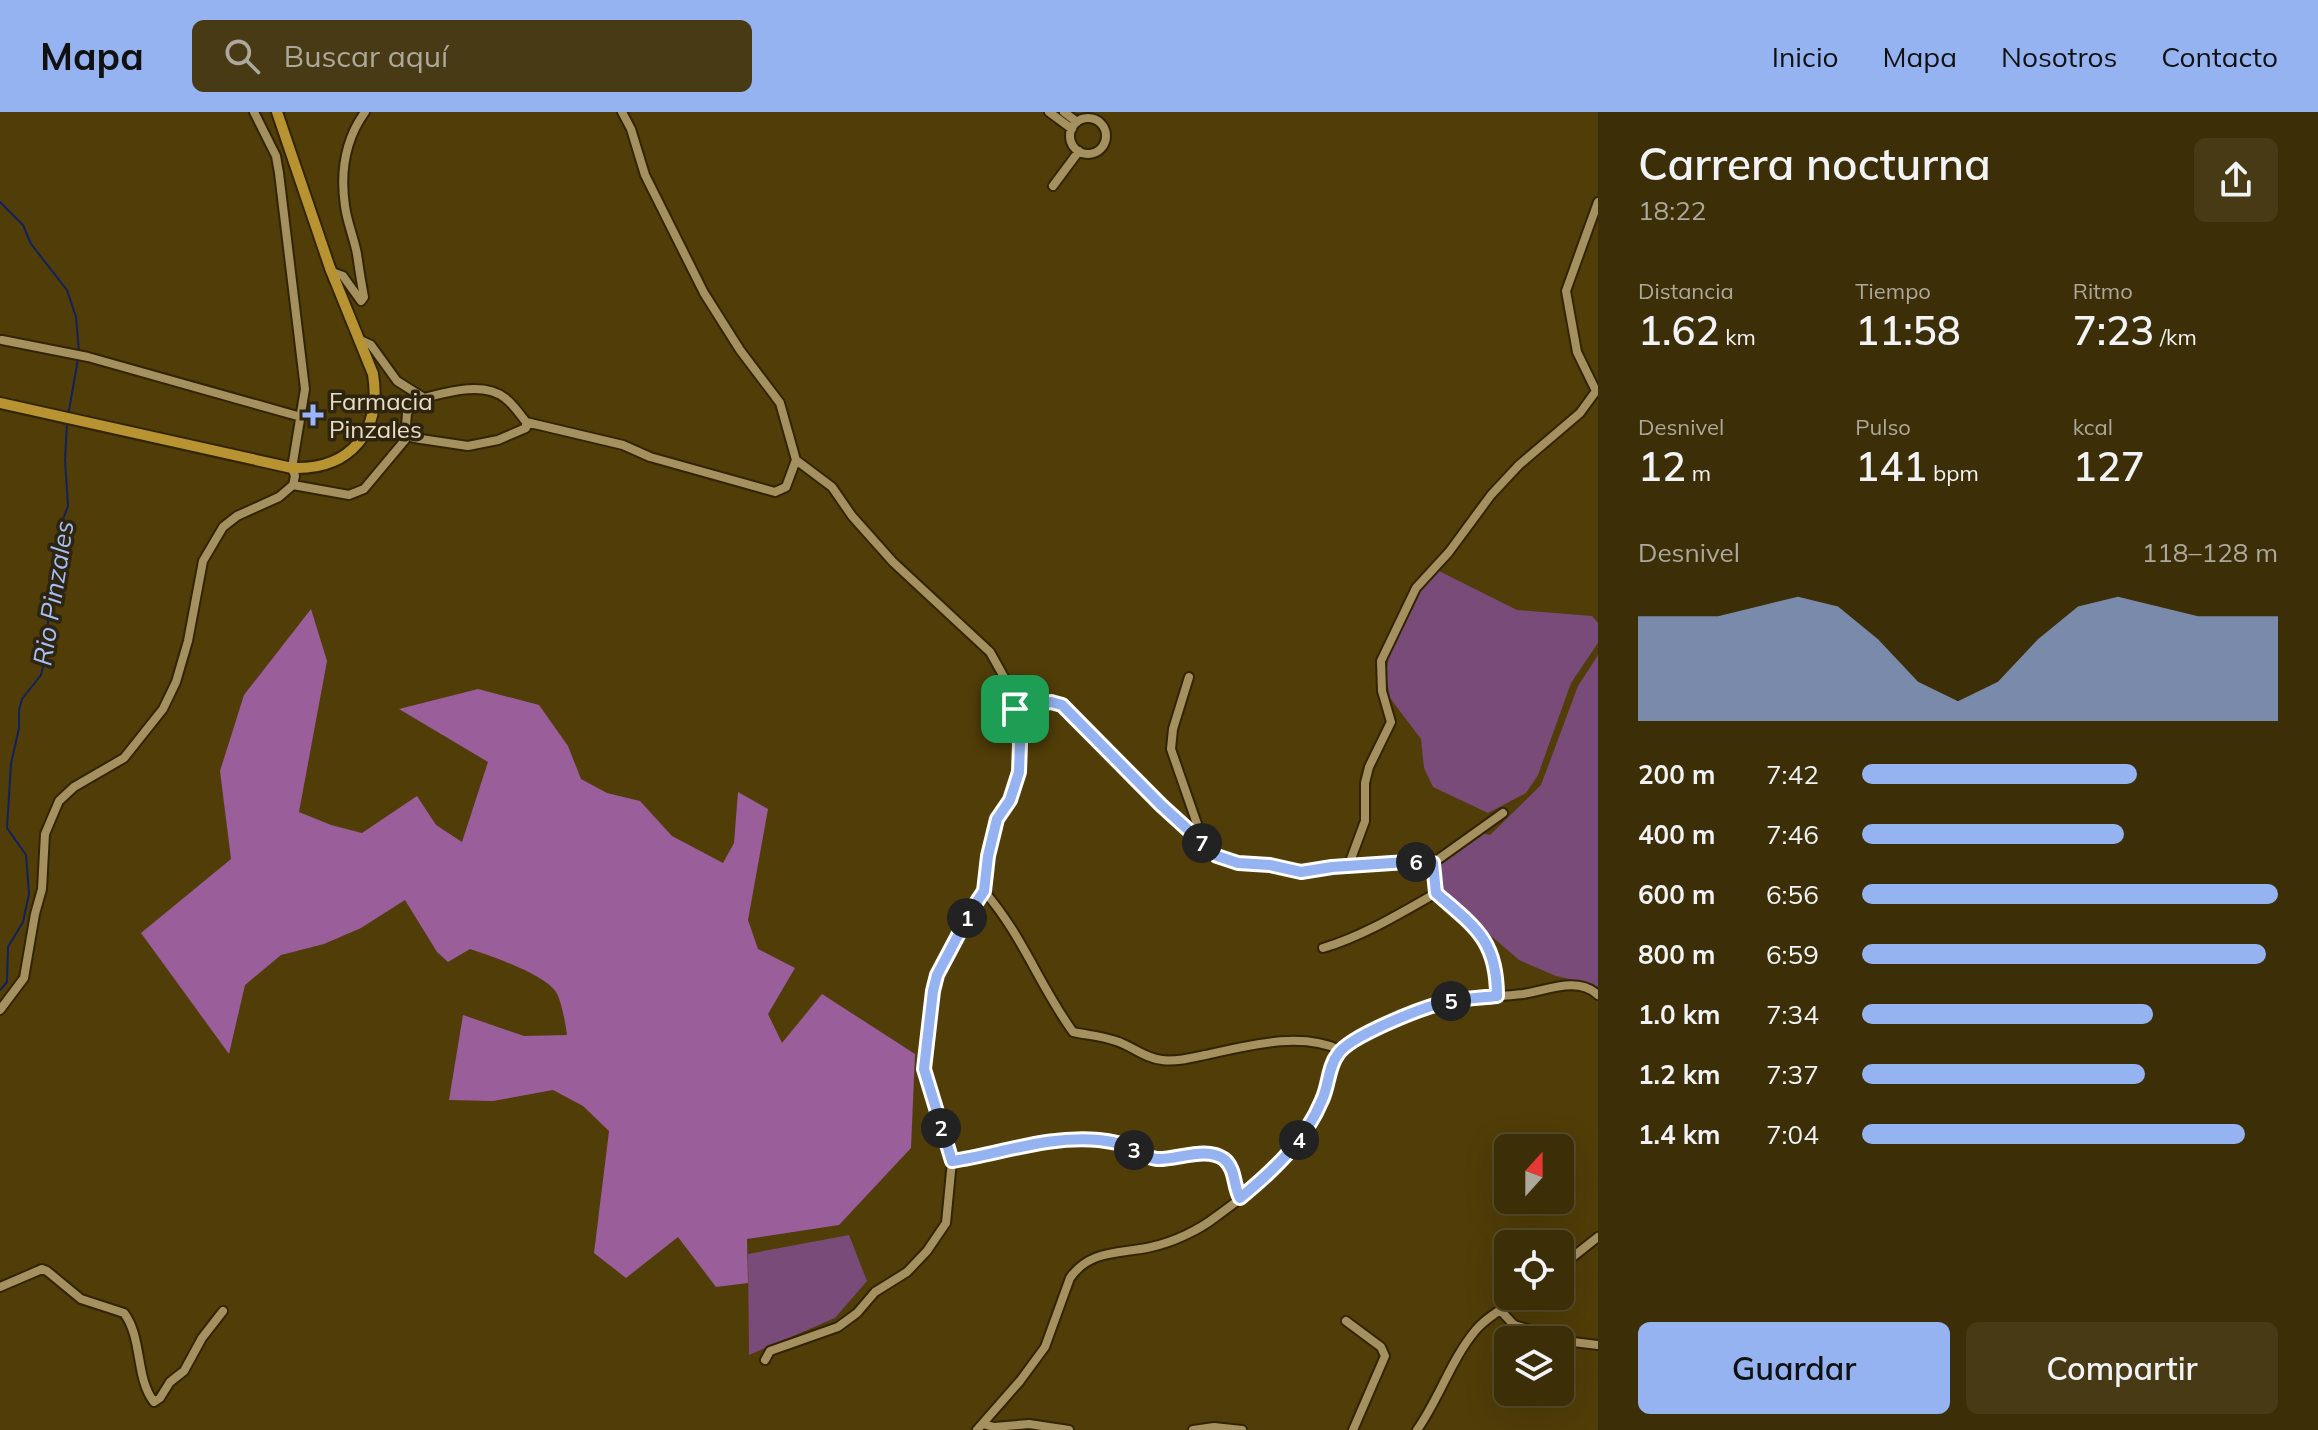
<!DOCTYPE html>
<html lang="es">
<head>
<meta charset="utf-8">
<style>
	body { margin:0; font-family:Mulish,sans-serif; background:#473a14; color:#f1f3f6; height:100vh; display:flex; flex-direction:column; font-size:30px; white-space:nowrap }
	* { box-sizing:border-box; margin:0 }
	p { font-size:26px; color:#aca89b }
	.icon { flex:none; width:44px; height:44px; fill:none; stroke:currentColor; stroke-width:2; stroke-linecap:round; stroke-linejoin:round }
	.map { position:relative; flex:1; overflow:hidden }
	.drawer { display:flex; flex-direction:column; background:#3c2e06; width:720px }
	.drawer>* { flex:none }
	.needle { width:52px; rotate:21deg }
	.controls { position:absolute; left:1494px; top:1022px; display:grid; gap:16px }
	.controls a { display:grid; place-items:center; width:80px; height:80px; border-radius:12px; background:#3c2e06; box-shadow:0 8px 32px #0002,0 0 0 2px #554a28; font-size:40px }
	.pin { position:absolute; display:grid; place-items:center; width:68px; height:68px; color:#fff; margin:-34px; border-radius:16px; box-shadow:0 4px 12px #0006 }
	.km { position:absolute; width:40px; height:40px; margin:-20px; border-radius:50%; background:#222; color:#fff; font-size:22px; line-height:40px; text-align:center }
	.round { display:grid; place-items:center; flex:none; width:84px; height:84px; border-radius:12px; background:#473a14 }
	.headline { display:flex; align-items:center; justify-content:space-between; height:136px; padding:0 40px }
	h1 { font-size:44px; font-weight:600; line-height:60px }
	.figures { display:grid; grid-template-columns:repeat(3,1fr); gap:12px; height:136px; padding:8px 40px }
	.figures div { display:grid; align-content:center }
	.figures b { font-size:40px; font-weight:600 }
	.figures small { font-size:22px; font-weight:400 }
	.figures p { font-size:22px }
	.chart { height:224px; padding:16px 40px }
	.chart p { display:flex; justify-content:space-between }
	.chart svg { width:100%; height:144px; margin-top:8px; fill:#95b2f1; opacity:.7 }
	.cta { display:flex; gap:16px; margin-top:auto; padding:16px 40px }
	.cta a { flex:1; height:92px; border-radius:12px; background:#95b2f1; color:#111; font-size:32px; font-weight:600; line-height:92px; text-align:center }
	.cta a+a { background:#473a14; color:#f1f3f6 }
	ul { padding:0 40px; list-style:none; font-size:26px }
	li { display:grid; grid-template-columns:128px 96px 1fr; align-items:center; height:60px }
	li i { height:20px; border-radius:10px; background:#95b2f1 }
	header { display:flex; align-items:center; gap:48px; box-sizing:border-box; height:112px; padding:0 40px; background:#95b2f1; color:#111 }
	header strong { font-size:38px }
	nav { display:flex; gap:44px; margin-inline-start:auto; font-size:28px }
	.search { width:560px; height:72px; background:#473a14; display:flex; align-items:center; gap:20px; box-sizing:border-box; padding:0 28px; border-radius:12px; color:#aca89b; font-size:30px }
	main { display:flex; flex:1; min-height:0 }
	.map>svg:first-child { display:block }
	.green { fill:#794b78 }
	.forest { fill:#9a5e9a }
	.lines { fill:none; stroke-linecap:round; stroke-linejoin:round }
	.stream { stroke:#10215e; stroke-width:2 }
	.minor-casing { stroke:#322400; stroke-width:12 }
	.major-casing { stroke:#322400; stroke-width:14 }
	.minor { stroke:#a59060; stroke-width:8 }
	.major { stroke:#b79431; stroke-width:10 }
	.route-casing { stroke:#fff; stroke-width:16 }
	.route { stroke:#95b2f1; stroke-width:10 }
	.poi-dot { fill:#98b5fd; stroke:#2e2511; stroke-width:3 }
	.labels { text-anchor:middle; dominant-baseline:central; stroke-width:7; stroke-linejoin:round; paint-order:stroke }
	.poi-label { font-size:24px; fill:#e8dcc4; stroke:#2e2511; text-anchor:start }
	.water-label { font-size:26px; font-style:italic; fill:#a6bef6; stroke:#2e2511 }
</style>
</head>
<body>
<header>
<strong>Mapa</strong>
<div class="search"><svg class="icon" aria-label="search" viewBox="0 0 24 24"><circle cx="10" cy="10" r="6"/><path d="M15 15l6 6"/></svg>Buscar aquí</div>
<nav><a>Inicio</a><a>Mapa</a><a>Nosotros</a><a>Contacto</a></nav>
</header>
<main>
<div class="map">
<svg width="1598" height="1318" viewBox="0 0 1598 1318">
	<rect width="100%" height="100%" fill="#503d08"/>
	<path class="green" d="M 1439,459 L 1517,498 L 1592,504 L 1598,511 L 1598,531 L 1571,571 L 1538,663 L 1526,681 L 1488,701 L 1433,675 L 1424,656 L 1421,627 L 1390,586 L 1386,563 L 1389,543 L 1419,479 Z
		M 1598,543 L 1598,878 L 1590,872 L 1556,864 L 1519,848 L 1438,778 L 1436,753 L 1482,721 L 1490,723 L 1541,673 L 1578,574 Z
		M 849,1123 L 867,1169 L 835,1206 L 749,1243 L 748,1142 Z"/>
	<path class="forest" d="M 311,497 L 327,549 L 299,700 L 331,713 L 362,721 L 417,684 L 436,713 L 462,730 L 488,650 L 399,597 L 478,577 L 539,593 L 568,634 L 581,667 L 607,681 L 640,689 L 672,724 L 723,751 L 734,731 L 738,680 L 768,697 L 748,808 L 758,837 L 795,856 L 768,902 L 782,931 L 822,882 L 915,942 L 911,1036 L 839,1113 L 747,1127 L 748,1171 L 716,1175 L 678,1125 L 626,1166 L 594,1141 L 609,1019 L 583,994 L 553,978 L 493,989 L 449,988 L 463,903 L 524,924 L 567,923 C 566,914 561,887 556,880 C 544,862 491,844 470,837 L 448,850 L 437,840 L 405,788 L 361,816 L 324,832 L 281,843 L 245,873 L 229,942 L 141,821 L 231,747 L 220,659 L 244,583 Z"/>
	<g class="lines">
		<path class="stream" d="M 0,90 L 23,113 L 31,132 L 67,178 L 76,205 L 79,240
			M 68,304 L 78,247
			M 0,878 L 7,870 L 8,835 L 23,810 L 29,782 L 26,743 L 7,716 L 11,652 L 19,616 L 19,598 L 22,587 L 41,563 L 47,537 L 48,508 L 58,482 L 62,448 L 60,415 L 68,394 L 65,348 L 67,310"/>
		<g class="minor-casing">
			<path id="minor" d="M 622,0 L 631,17 L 645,63 L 704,181 L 740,238 L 780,291 L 796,348 L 832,375 L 852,404 L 893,450 L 990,540 L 1004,565 L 1015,597 L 1020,632 L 1019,660 L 1010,688 L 997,707 L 984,779 L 972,797 L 937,863 L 933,879 L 924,957 L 952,1049 L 946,1111 L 927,1139 L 907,1160 L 875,1180 L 857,1201 L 838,1215 L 770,1239 L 765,1248
				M 1049,0 L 1072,17
				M 1064,0 L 1077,10
				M1070 24a18 18 0 1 1 36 0a18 18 0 1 1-36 0Z
				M 1053,74 L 1079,39
				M 332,160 L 343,164 L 361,189 L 364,185 C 361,170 359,156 357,142 C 354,126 347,110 345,94 C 340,60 345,28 365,0
				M 2,228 L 88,245 L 301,305
				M 526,310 L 623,333 L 650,345 L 775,380 L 786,375 L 796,348
				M 407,322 L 414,326 L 468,334 L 498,328 L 526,316 L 526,310 C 520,302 513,292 505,286 C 484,269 447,280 424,286
				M 293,373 L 349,383 L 364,377 L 405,328 L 407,301 L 415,290 L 424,286 L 397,269 L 371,233 L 360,228
				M 1189,565 L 1173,617 L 1171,637 L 1204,732
				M 1015,597 L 1051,590 L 1062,593 L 1161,693 L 1217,744 L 1238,751 L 1270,753 L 1301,760 L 1332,755 L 1422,749 L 1433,751
				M 1433,751 L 1436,781 C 1475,815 1497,828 1497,884
				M 1433,751 L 1503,701
				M 1348,755 L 1365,709 L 1365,671 L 1369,655 L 1391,610 L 1382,579 L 1381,549 L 1416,476 L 1449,440 L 1491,383 L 1519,353 L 1580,301 L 1596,279 L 1577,240 L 1566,179 L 1598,90
				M 984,779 C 1023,824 1039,873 1073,920 C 1087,923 1102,924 1116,929 C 1132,934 1144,946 1162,948 C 1176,950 1191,946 1205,943 C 1247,934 1300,919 1340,938
				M 1323,836 C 1363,824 1399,802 1436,781
				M 0,898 L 24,866 L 35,802 L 42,777 L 45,722 L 59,689 L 74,675 L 124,646 L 163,597 L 176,570 L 188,529 L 203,449 L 223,415 L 237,404 L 279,385 L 293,373 L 295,364 L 292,356 L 305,277 L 279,61 L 276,44 L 254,0
				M 952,1049 C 1001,1043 1048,1022 1099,1028 C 1108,1029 1120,1031 1129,1035 C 1138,1039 1145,1046 1157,1047 C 1177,1048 1206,1034 1223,1047 C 1237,1057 1232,1073 1240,1086
				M 1560,1155 L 1598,1125
				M 0,1175 L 42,1157 L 47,1159 L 81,1187 L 124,1201 C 143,1226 135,1266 154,1290 L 160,1286 L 170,1270 L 184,1259 L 202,1226 L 223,1199
				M 1501,1199 L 1514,1213 L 1573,1230 L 1598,1233
				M 1346,1209 L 1381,1235 L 1385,1244 L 1353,1318
				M 1515,1213 L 1528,1228
				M 983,1312 L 994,1315 L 1029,1312 L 1069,1318
				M 977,1318 L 1020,1269 L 1045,1235 L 1070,1166 C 1090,1137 1121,1142 1151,1135 C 1174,1130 1199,1118 1217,1104 C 1259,1074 1301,1037 1322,989 C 1329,973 1328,951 1340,938 C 1352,927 1369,921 1383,915 C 1403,906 1423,894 1445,890 C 1470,885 1497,885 1523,882 C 1548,878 1578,864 1598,883
				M 1193,1318 L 1214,1315 L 1242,1318
				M 1417,1318 C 1439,1287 1451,1248 1475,1219 C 1486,1205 1506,1195 1521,1184"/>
		</g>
		<g class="major-casing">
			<path id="major" d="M 0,291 L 292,356 C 351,358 382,319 373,262 L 330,156 L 277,0"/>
		</g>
		<use href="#minor" class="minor"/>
		<use href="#major" class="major"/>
	</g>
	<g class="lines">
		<g class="route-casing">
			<path id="route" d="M 1051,590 L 1062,593 L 1161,693 L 1217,744 L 1238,751 L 1270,753 L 1301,760 L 1332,755 L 1422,749 L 1433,751 L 1436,781 C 1475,815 1497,828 1497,884 C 1479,886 1459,886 1442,891 C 1419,897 1350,924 1338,942 C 1328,955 1329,973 1322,988 C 1305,1029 1273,1059 1240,1086 C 1233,1073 1236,1057 1224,1047 C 1206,1034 1177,1048 1157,1047 C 1145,1046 1138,1039 1129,1035 C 1120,1031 1108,1029 1099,1028 C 1048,1023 1000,1042 952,1049 L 924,957 L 933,879 L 937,863 L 972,797 L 984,779 L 988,744 L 997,707 L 1010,688 L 1019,660 L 1020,632 L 1015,597 Z"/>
		</g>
		<use href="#route" class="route"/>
	</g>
	<path class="poi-dot" d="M309 291h8v8h8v8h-8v8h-8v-8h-8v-8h8z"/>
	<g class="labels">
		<g class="poi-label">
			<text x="329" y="289">Farmacia<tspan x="329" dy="28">Pinzales</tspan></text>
		</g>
		<g class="water-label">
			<text transform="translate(53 481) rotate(-81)">Rio Pinzales</text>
		</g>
	</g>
</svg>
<div class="controls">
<a><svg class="needle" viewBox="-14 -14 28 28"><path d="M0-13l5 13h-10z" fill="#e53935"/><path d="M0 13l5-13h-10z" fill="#aca89b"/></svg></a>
<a><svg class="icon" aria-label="locate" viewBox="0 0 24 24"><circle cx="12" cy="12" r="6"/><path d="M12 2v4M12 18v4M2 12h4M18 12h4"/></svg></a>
<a><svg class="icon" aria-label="layers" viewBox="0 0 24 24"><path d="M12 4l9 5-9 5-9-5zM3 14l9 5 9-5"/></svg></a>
</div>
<div class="pin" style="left:1015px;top:597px;background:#1e9e55"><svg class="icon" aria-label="arrive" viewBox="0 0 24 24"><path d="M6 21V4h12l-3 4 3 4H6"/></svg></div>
<b class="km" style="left:967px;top:806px">1</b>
<b class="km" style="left:941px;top:1016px">2</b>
<b class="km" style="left:1134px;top:1038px">3</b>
<b class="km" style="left:1299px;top:1028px">4</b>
<b class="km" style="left:1451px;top:889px">5</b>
<b class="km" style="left:1416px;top:750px">6</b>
<b class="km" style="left:1202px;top:731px">7</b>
</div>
<section class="drawer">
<div class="headline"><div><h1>Carrera nocturna</h1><p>18:22</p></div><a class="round"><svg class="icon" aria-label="share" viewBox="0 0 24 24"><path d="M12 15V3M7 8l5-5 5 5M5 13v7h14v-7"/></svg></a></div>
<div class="figures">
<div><p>Distancia</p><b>1.62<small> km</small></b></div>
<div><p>Tiempo</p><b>11:58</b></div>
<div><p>Ritmo</p><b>7:23<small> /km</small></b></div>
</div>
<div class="figures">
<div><p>Desnivel</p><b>12<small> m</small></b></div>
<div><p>Pulso</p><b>141<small> bpm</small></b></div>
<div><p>kcal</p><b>127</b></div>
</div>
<div class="chart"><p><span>Desnivel</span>118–128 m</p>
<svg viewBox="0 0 160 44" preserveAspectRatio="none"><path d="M0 44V12L10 12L20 12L30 9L40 6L50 9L60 19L70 32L80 38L90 32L100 19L110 9L120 6L130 9L140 12L150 12L160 12V44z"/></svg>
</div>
<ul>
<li><b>200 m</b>7:42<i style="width:66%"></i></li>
<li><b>400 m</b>7:46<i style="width:63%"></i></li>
<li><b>600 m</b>6:56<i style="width:100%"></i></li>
<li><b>800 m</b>6:59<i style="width:97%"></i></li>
<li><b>1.0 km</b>7:34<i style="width:70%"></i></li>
<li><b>1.2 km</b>7:37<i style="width:68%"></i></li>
<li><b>1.4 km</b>7:04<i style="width:92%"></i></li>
</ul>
<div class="cta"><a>Guardar</a><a>Compartir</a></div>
</section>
</main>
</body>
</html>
